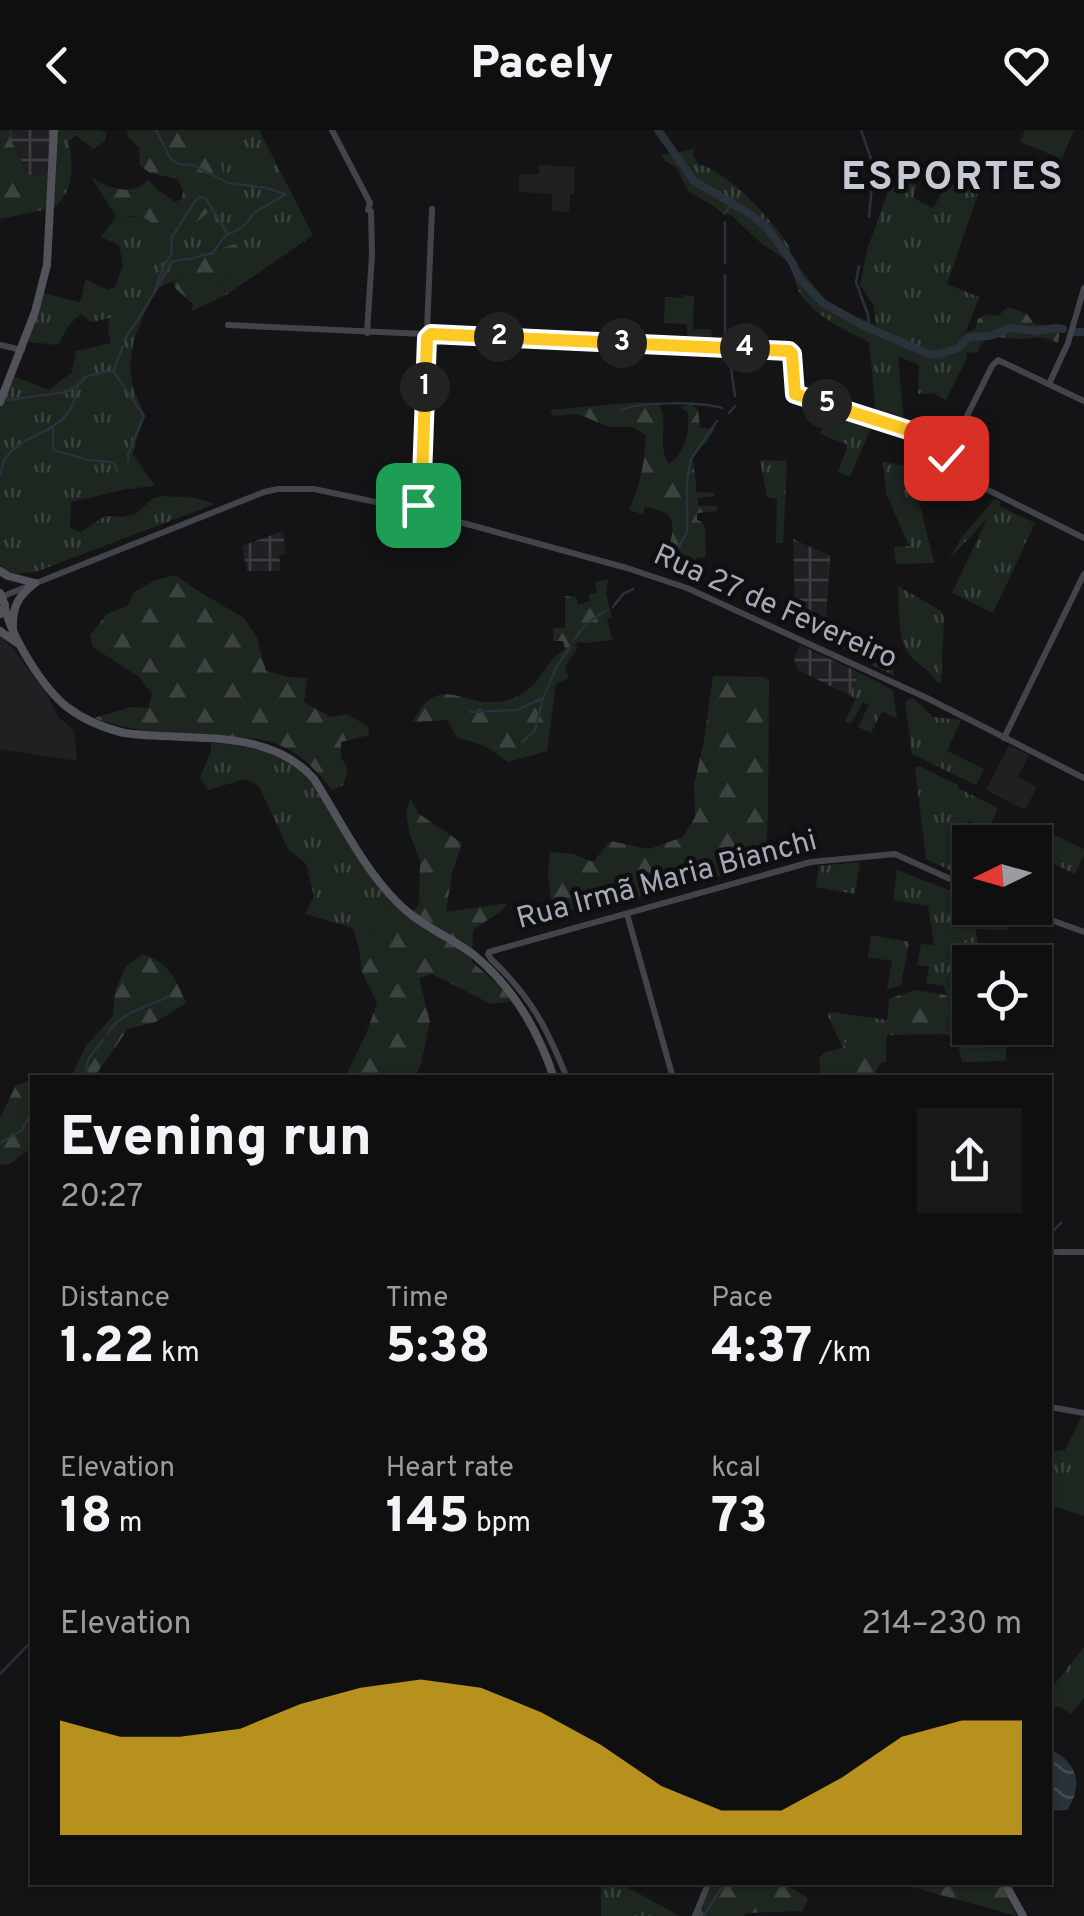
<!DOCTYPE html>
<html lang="en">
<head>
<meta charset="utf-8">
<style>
	body { margin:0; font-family:Overpass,sans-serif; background:#181819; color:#f1f3f6; height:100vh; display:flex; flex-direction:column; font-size:38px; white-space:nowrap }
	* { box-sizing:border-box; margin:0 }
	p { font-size:32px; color:#9b9c9f }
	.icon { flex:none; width:55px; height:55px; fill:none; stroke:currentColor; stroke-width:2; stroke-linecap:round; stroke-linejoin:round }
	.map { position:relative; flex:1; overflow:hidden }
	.drawer { position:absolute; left:30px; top:945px; width:1022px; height:810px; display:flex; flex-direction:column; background:#0f0f10; border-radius:0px; box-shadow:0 2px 8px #0004,0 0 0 2px #2f2f30 }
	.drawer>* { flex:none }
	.needle { width:65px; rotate:265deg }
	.fabs { position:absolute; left:952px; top:695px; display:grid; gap:20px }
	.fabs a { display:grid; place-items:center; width:100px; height:100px; border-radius:0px; background:#0f0f10; box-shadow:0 2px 8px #0004,0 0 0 2px #2f2f30; font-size:50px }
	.pin { position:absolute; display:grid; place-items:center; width:85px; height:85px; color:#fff; margin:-42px; border-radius:20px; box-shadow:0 5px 15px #0006 }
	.km { position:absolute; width:50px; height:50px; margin:-25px; border-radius:50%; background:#222; color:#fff; font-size:28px; line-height:50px; text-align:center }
	.round { display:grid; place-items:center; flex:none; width:105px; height:105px; border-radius:0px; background:#181819 }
	.headline { display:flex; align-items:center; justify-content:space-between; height:170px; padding:0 30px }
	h1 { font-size:55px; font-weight:800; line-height:75px }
	.metrics { display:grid; grid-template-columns:repeat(3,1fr); gap:15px; height:170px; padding:10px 30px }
	.metrics div { display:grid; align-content:center }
	.metrics b { font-size:50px; font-weight:800 }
	.metrics small { font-size:28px; font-weight:400 }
	.metrics p { font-size:28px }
	.chart { height:280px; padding:20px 30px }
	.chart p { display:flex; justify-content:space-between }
	.chart svg { width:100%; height:180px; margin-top:10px; fill:#fec924; opacity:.7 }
	header { display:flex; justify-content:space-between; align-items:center; height:130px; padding:0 30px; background:#0f0f10; font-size:45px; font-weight:800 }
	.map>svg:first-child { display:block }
	.built { fill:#202023 }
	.industrial { fill:url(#industrial-grid) }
	.grass { fill:url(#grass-tufts) }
	.forest { fill:url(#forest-firs) }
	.park { fill:#1e2620 }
	.water { fill:url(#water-waves) }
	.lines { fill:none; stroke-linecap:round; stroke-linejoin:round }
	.stream { stroke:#29313b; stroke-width:2.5 }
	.river { stroke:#29313b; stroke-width:8 }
	.secondary { stroke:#43444b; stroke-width:6 }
	.primary { stroke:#51525a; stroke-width:8 }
	.route-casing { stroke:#fff; stroke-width:20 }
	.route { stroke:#fec924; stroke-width:12 }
	.labels { text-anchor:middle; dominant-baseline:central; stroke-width:9; stroke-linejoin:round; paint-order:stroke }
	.street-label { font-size:30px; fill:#a5a9b7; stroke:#0f0f11 }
	.district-label { font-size:40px; font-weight:bold; letter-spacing:2.5px; fill:#c6c8d3; stroke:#0f0f11 }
</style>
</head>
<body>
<header><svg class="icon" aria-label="back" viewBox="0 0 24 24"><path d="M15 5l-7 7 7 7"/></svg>Pacely<svg class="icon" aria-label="heart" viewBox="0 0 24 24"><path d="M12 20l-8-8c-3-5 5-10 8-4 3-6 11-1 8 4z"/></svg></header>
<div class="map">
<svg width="1084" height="1786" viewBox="0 0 1084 1786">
	<defs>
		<pattern id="industrial-grid" width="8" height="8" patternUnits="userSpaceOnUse" patternTransform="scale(2.5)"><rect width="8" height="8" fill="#202023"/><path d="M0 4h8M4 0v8" fill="none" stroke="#3d3e41"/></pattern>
		<pattern id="grass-tufts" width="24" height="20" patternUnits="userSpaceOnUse" patternTransform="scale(2.5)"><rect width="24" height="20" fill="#1e2620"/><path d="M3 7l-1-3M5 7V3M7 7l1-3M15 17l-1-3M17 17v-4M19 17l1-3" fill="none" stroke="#3c433e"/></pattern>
		<pattern id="forest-firs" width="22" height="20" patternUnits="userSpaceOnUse" patternTransform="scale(2.5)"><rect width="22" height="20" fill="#1e2620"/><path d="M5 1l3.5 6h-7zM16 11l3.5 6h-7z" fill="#3c433e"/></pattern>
		<pattern id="water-waves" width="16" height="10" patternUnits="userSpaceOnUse" patternTransform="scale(2.5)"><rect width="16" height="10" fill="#29313b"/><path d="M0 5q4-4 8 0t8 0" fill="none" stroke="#454c55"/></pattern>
	</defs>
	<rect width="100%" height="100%" fill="#141416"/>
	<path class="built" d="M 539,35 L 575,37 L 574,64 L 570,65 L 569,82 L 552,81 L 552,64 L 519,62 L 519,44 L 539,44 Z
		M 0,506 L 11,516 L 48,566 L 58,587 L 74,600 L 77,631 L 0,619 Z
		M 1009,615 L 1029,625 L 1018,647 L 1037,657 L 1025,680 L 986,660 Z"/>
	<path class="industrial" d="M 10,0 L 56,0 L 55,45 L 29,46 L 11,10 Z
		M 283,401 L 286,424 L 279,425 L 281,441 L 247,441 L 242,416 Z
		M 793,409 L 830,426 L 826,489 L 831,492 L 822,508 L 795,494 Z
		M 800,515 L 860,543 L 849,565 L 798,540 L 794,529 Z"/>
	<path class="grass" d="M 56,0 L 95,0 L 106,2 L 105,11 L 94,19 L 75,5 L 69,11 C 72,36 76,61 53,78 Z
		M 204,0 L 259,0 L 313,105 L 228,164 L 218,153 L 231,142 L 221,117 L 185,134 L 180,148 L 155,159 L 134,209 L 130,234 L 133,258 L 144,284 L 133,324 L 155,356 L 127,359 L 71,372 L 70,398 L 81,402 L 105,386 L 122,387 L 136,384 L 153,368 L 165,366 L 195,368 L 215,374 L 38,441 C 23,444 12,447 0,435 L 0,265 L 8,244 L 49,260 L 72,242 L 76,221 L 111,213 L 108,200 L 110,188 L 91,192 L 81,184 L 69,195 L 58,215 L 28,212 L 42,163 L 80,172 L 86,149 L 107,160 L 115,157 L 123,135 L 119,115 L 101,107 L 116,86 L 144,87 L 194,94 C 236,53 227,49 204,0 Z
		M 695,19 L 693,25 L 699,35 C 726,38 779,97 791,120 L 785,129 L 762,114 L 732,86 L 719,81 L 715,77 L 688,61 L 676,37 L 665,31 L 661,25 Z
		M 896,50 L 917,55 L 913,68 L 933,78 L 949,51 L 980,58 L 947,154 L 979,167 L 966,202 L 957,207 L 966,222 L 967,228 L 946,270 L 933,263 L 918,264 L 919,235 L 898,226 L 904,292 L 876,284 L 869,212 C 846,201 801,180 795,151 C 794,145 797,140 797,134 L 825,170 L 835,177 L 876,195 L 874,176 L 860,155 L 867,120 L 890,56 Z
		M 684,165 L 694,166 L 693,199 L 711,199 L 713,213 L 688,214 L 687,194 L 664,193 L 665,167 L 683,168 Z
		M 829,282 L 869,296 L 870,300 L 850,347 L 838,342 L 848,315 L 820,304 Z
		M 760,330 L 787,331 L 783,413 L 776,413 L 777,369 L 767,367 Z
		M 883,332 L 909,336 L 911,352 L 922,383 L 934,433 L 896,434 L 894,417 L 909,416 L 886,363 Z
		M 994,369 L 1001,372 L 999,376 L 1035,393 L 993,483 L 952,463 L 987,389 L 949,429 L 963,406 Z
		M 898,456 L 941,481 L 944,488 L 941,553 L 937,553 C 929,537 917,536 908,523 C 897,509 899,473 898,456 Z
		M 831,492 L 892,524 L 894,546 L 822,508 Z
		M 860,543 L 893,560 L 897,589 L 882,581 L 871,603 L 858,597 L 869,575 L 863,572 L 851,594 L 845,591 L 856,569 L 849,565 Z
		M 913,568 L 933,587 L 961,590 L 947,621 L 984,639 L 976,655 L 912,624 L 905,573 L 908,569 Z
		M 211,613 C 249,616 285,620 311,652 L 379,758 L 392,773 L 359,818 L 353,798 L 305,784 L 314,766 L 306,734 L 288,719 L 259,656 L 245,649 L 208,660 L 200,648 L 211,621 Z
		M 915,637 L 921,637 L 958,655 L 958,658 L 998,678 L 988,700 L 968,691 L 962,705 L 975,712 L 970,712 L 967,734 L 970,736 L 970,750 L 926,729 Z
		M 1031,694 L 1084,719 L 1084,725 L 1075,744 L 1035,725 L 1035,712 L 1022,712 Z
		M 860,732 L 855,764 L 816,757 L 819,736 Z
		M 897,740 L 949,760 C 961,756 962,764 970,768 L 970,778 L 996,778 L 1008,782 L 1008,800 L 975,799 L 983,832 L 970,832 L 970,898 L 1000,898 L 1001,901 L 1006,902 L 1006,931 L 962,932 L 944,856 L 926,853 L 929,837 L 917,835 L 921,814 L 934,815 L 928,776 L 893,770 Z
		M 871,805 L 909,812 L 901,855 L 887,860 L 892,831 L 868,827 Z
		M 830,882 L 887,890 L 886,932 L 850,933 L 827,884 Z
		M 1082,1286 L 1084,1287 L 1084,1386 L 1050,1375 L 1050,1321 L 1065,1320 Z
		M 1084,1517 L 1084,1568 L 1071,1584 L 1060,1577 L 1050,1576 L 1050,1560 Z
		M 601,1752 L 619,1753 L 680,1786 L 601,1786 Z"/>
	<path class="forest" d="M 0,0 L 10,0 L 11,10 L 28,45 L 55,45 L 53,78 L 0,89 Z
		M 127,0 L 204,0 C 211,15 225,34 224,52 C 223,76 186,109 160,100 C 155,98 152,92 148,90 C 139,84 127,86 116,86 L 91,47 C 107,58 134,68 148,49 L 155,58 L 175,72 L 182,69 L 183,60 L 177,49 L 150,43 L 140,35 L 139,17 L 128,7 Z
		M 236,114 L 242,127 L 231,142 L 218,153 L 228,164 L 192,181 L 193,174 L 176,159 L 173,152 L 180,148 L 185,134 L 205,123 Z
		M 1008,177 L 1027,184 L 1034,194 L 1061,196 L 1058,213 C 1038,204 1038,209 1019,209 C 1000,209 986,200 977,223 L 966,222 L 957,207 L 975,199 L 978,189 L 987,184 L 998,186 Z
		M 638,272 L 658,273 C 670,291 656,316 669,334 C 685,324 690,301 688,283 L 681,277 L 691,274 L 698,280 L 700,298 L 715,299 L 706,313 L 693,325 C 693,339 697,349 696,362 L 715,363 L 715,366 L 698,368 L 698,375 L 717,376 L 717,381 L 697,383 L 697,390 L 702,392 L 705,399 L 706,427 L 696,428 L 694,443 L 686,441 L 687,435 L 669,432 C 668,402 687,383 645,377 L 642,384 L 629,380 C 640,356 645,332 646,305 L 632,297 L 609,297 L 578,284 L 553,286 L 550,280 Z
		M 176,445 L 198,461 L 244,488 L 257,507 L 266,541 L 289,547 L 307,548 L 304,572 L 331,587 L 346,584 L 368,596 L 369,605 L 341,612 L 341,627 L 348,640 L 343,655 L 332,660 C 317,642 307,629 286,618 C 263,606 235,607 210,606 C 171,603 131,602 94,588 L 131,577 L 148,578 L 152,564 L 139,547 L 93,517 L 90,505 L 107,484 L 127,476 L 134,462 L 156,450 Z
		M 608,449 L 606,463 L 612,487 L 607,489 L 612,510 L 587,513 L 578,512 L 574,515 L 578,517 L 565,537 L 569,548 L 556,554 L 547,621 L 508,632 L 485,616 L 457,607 L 447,590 L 413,592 C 441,534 469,588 515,567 C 532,560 539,549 548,535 C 552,528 559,524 565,519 L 563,511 L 553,511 L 553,498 L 565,498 L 565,466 L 576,467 L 578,475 L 590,471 L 589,464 L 597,463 L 595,452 Z
		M 713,546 L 765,547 L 769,550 L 768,687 L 765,728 L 756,735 L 725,745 L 601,777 L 567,780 L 551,770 L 548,744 L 550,722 L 573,724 L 593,732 L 610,711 L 649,719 L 683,707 L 695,687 L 694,655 L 704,610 Z
		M 410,669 L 419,684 L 462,713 L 452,743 L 446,782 L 508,773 L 501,781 L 473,800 L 472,832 L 509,864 L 514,871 L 491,874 L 432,844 L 419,848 L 430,892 L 421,934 L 414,947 L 345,948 L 366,904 L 377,873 L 362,842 L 359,818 L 392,773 L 408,787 L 419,775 L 420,730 L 410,705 L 406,683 Z
		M 143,824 C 170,834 175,848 186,873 L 156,892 L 128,899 L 94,947 L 67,947 L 73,943 L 85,917 L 113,886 L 115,861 L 126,836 Z
		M 914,860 L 946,865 L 956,904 L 886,905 L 889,869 Z
		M 868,892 L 874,894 L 882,930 L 873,947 L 815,947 L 820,942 L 819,928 L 825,922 L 842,918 L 849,908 Z
		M 32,950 L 32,1017 L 10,1034 L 0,1035 L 0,988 L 16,955 Z
		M 710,1753 L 783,1753 L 808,1768 L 803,1781 L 746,1783 L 744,1786 L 696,1786 Z
		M 909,1753 L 1000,1753 L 1017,1786 L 908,1756 Z"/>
	<path class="park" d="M 1025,0 L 1074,0 L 1062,29 L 1020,12 Z"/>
	<path class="water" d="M 1050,1619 C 1077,1632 1084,1655 1067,1680 L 1050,1681 Z"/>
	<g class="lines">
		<path class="stream" d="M 156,0 L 167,22 L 172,30 L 179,34 L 193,35 L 228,53 L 267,58 L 284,64
			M 861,0 L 872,32 L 872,54 L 869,87
			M 724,84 L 732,74
			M 725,92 L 725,133
			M 859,136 L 856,152 L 868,185 L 869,198
			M 725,145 L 725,210
			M 155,159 L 164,135 L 171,125 L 172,107 L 196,70 L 200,67 L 206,69 L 227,103
			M 125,209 C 141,184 158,160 171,132 C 178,130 183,130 189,129 C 197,128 202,123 212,124 L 224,107 L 244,96 L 254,83 L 286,64
			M 729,224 L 735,266
			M 114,242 L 144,286 L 128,324 L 128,332
			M 8,270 L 66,262 L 75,257
			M 621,280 C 642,271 700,272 722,278
			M 729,283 L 735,276
			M 53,299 L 53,318 L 56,321 L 89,330 L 111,332 L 115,335 L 117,341
			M 0,345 C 2,340 2,334 5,329 C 25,298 73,307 77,256 L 87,246 L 114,240 L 123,216
			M 674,424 L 687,403 L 687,351 L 691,329 L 717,291
			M 613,477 L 623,464 L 633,459
			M 573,511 C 581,498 592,488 606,481
			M 470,582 L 517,580 L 541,569
			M 522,612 L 535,600 L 543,568 L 557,536 L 570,517
			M 107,904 C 122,880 146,879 169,866
			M 83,948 L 89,928 L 103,910
			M 0,1013 L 22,1000 L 32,980
			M 1050,1104 L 1061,1093
			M 0,1544 L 32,1511
			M 704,1786 L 725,1752"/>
		<path class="river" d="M 658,0 L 694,51 L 752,85 L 767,98 L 792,132 L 799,148 L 823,173 L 862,195 L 931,225 L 940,224 L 958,218 L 969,207 L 990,206 L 1010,198 L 1037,201 L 1056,198 L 1063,199
			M 1075,202 L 1084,202"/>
		<path class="secondary" d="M 332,0 L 370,73 L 368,80 L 371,81 L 372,125 L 367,203
			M 228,195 L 424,204
			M 427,201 L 432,79
			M 431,205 L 789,221
			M 0,215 L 22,220
			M 792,218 L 795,221 L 792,224 L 789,221 Z
			M 792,224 L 795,264 L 914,302 L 923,310 L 944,338 L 1084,408
			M 1049,254 L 1068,213 L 1084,158
			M 940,332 L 946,328 L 992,236 L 998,230 L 1084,271
			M 412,379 L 420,367 L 427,208
			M 1,467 L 264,362 L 278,359 L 314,359 L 423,382 L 627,438 L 687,458 L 927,568 L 1084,648
			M 1004,608 L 1084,444
			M 1018,778 L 1084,802
			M 627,784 L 673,948
			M 567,948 C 546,896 531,867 491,829 L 488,824 L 489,822 L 811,732 L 895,724 L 970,758
			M 1050,1122 L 1084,1122
			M 1050,1277 L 1084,1283
			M 695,1786 L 709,1752"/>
		<path class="primary" d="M 0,272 L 35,182 L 47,135 L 54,0
			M 0,441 L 8,446 L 35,453
			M 0,463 L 5,475 L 0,484
			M 5,478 C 12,508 43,558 67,577 C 84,590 104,598 124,603 C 188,612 268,596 314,649 C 340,690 363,738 397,772 C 419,795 449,806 474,825 C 513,857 538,900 554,948
			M 13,499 C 12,477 18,466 35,453
			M 0,501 L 17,513
			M 1004,1752 L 1023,1786"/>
	</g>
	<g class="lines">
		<g class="route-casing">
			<path id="route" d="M 418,375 L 421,376 L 427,208 L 431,204 L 789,221 L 792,224 L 795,264 L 914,302 L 924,310 L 940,332 L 946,328"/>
		</g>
		<use href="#route" class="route"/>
	</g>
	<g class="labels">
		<g class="street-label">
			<text transform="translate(775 478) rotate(24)">Rua 27 de Fevereiro</text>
			<text transform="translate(667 751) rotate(-15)">Rua Irmã Maria Bianchi</text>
		</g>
		<g class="district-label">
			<text x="953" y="49">ESPORTES</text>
		</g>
	</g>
</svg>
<div class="fabs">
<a><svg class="needle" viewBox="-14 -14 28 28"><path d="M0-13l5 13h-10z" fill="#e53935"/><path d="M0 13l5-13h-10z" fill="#9b9c9f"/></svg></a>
<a><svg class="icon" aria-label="locate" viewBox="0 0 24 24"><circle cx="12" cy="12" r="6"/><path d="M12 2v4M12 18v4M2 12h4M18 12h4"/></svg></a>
</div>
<div class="pin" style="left:418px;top:375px;background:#1e9e55"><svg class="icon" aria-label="arrive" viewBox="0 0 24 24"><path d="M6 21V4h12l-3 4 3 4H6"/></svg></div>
<div class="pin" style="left:946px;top:328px;background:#d93025"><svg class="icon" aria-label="check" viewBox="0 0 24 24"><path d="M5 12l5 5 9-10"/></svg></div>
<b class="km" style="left:425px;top:257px">1</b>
<b class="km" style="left:499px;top:207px">2</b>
<b class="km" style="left:622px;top:213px">3</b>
<b class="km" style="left:745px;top:218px">4</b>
<b class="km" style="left:827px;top:274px">5</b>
<section class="drawer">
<div class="headline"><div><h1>Evening run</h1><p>20:27</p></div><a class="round"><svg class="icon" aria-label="share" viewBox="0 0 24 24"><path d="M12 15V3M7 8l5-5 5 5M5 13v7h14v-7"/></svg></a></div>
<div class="metrics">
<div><p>Distance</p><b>1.22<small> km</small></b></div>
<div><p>Time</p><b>5:38</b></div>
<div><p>Pace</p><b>4:37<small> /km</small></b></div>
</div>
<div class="metrics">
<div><p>Elevation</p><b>18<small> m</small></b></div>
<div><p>Heart rate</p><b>145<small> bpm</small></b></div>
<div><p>kcal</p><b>73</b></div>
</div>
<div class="chart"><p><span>Elevation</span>214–230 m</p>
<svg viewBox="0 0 160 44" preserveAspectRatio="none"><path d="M0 44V16L10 20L20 20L30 18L40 12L50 8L60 6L70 8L80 14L90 22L100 32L110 38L120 38L130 30L140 20L150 16L160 16V44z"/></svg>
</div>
</section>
</div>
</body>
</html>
